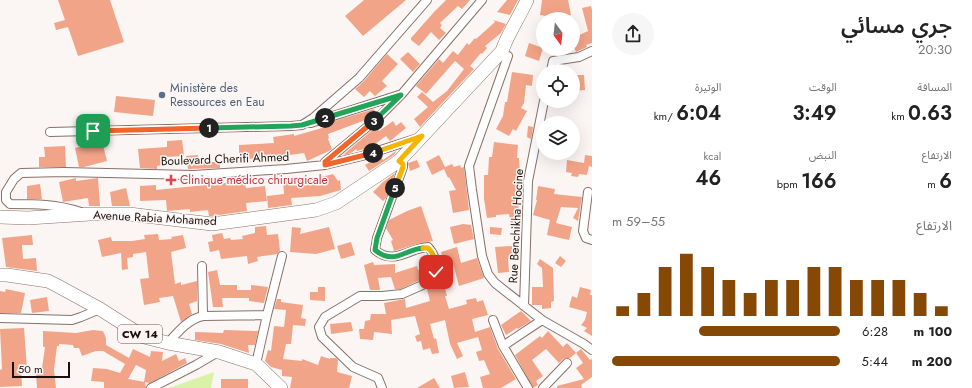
<!DOCTYPE html>
<html lang="ar">
<head>
<meta charset="utf-8">
<style>
	body { margin:0; font-family:Jost,"Noto Sans Arabic",sans-serif; background:#f6f6f6; color:#222; direction:rtl; height:100vh; display:flex; flex-direction:column; font-size:15px; white-space:nowrap }
	* { box-sizing:border-box; margin:0 }
	p { font-size:13px; color:#767676 }
	.icon { flex:none; width:22px; height:22px; fill:none; stroke:currentColor; stroke-width:2; stroke-linecap:round; stroke-linejoin:round }
	.map { position:relative; flex:1; overflow:hidden; direction:ltr }
	.details { display:flex; flex-direction:column; background:#fff; width:380px }
	.details>* { flex:none }
	.needle { width:26px; rotate:165deg }
	.buttons { position:absolute; left:536px; top:12px; display:grid; gap:8px }
	.buttons a { display:grid; place-items:center; width:44px; height:44px; border-radius:50%; background:#fff; box-shadow:0 4px 16px #0002; font-size:20px }
	.scale { position:absolute; left:12px; bottom:10px; width:58px; box-sizing:border-box; padding-left:4px; border:2px solid #1a110e; border-top:0; font-size:11px; line-height:14px; white-space:nowrap; color:#1a110e; -webkit-text-stroke:3px #fbf6f4; paint-order:stroke }
	.pin { position:absolute; display:grid; place-items:center; width:34px; height:34px; color:#fff; margin:-17px; border-radius:8px; box-shadow:0 2px 6px #0006 }
	.km { position:absolute; width:20px; height:20px; margin:-10px; border-radius:50%; background:#222; color:#fff; font-size:11px; line-height:20px; text-align:center }
	.round { display:grid; place-items:center; flex:none; width:42px; height:42px; border-radius:21px; background:#f6f6f6 }
	.summary { display:flex; align-items:center; justify-content:space-between; height:68px; padding:0 20px }
	h1 { font-size:22px; font-weight:600; line-height:30px }
	.stats { display:grid; grid-template-columns:repeat(3,1fr); gap:6px; height:68px; padding:4px 20px }
	.stats div { display:grid; align-content:center }
	.stats b { font-size:20px; font-weight:600 }
	.stats small { font-size:11px; font-weight:400 }
	.stats p { font-size:11px }
	.chart { height:112px; padding:8px 20px }
	.chart p { display:flex; justify-content:space-between }
	.chart svg { width:100%; height:72px; margin-top:4px; stroke:#854805; stroke-width:6 }
	ul { padding:0 20px; list-style:none; font-size:13px }
	li { display:grid; grid-template-columns:64px 48px 1fr; align-items:center; height:30px }
	li i { height:10px; border-radius:5px; background:#854805 }
	main { display:flex; flex:1; min-height:0 }
	.map>svg:first-child { display:block }
	.green { fill:#d9f2a8 }
	.building { fill:#f2a488 }
	.lines { fill:none; stroke-linecap:round; stroke-linejoin:round }
	.minor-casing { stroke:#877067; stroke-width:10 }
	.primary-casing { stroke:#877067; stroke-width:14 }
	.minor { stroke:#fff; stroke-width:8 }
	.primary { stroke:#fff; stroke-width:13 }
	.split-1-casing { stroke:#fff; stroke-width:8 }
	.split-2-casing { stroke:#fff; stroke-width:8 }
	.split-3-casing { stroke:#fff; stroke-width:8 }
	.split-4-casing { stroke:#fff; stroke-width:8 }
	.split-5-casing { stroke:#fff; stroke-width:8 }
	.split-6-casing { stroke:#fff; stroke-width:8 }
	.split-7-casing { stroke:#fff; stroke-width:8 }
	.split-1 { stroke:#f0652b; stroke-width:5 }
	.split-2 { stroke:#22a559; stroke-width:5 }
	.split-3 { stroke:#22a559; stroke-width:5 }
	.split-4 { stroke:#f0652b; stroke-width:5 }
	.split-5 { stroke:#f5b400; stroke-width:5 }
	.split-6 { stroke:#22a559; stroke-width:5 }
	.split-7 { stroke:#f5b400; stroke-width:5 }
	.service-dot { fill:#5c6f8a; stroke:#fbf6f4; stroke-width:1.5 }
	.health-dot { fill:#e0444e; stroke:#fbf6f4; stroke-width:1.5 }
	.labels { text-anchor:middle; dominant-baseline:central; stroke-width:3; stroke-linejoin:round; paint-order:stroke }
	.shield { fill:#fbf6f4; stroke:#5e5653; stroke-width:1 }
	.shield-label { font-size:11px; font-weight:bold; fill:#1a110e }
	.service-label { font-size:12px; fill:#4e5e75; stroke:#fbf6f4; text-anchor:start }
	.street-label { font-size:12px; fill:#1a110e; stroke:#fbf6f4 }
	.health-label { font-size:12px; fill:#be3a42; stroke:#fbf6f4; text-anchor:start }
</style>
</head>
<body>
<main>
<section class="details">
<div class="summary"><div><h1>جري مسائي</h1><p>20:30</p></div><a class="round"><svg class="icon" aria-label="share" viewBox="0 0 24 24"><path d="M12 15V3M7 8l5-5 5 5M5 13v7h14v-7"/></svg></a></div>
<div class="stats">
<div><p>المسافة</p><b>0.63<small> km</small></b></div>
<div><p>الوقت</p><b>3:49</b></div>
<div><p>الوتيرة</p><b>6:04<small> /km</small></b></div>
</div>
<div class="stats">
<div><p>الارتفاع</p><b>6<small> m</small></b></div>
<div><p>النبض</p><b>166<small> bpm</small></b></div>
<div><p>kcal</p><b>46</b></div>
</div>
<div class="chart"><p><span>الارتفاع</span>55–59 m</p>
<svg viewBox="0 0 160 44" preserveAspectRatio="none"><path d="M5 44V38M15 44V30M25 44V14M35 44V6M45 44V14M55 44V22M65 44V30M75 44V22M85 44V22M95 44V14M105 44V14M115 44V22M125 44V22M135 44V22M145 44V30M155 44V38"/></svg>
</div>
<ul>
<li><b>100 m</b>6:28<i style="width:62%"></i></li>
<li><b>200 m</b>5:44<i style="width:100%"></i></li>
</ul>
</section>
<div class="map">
<svg width="592" height="388" viewBox="0 0 592 388">
	<rect width="100%" height="100%" fill="#fbf6f4"/>
	<path class="green" d="M 214,372 L 211,388 L 169,388 Z"/>
	<path class="building" d="M 58,0 L 110,0 L 124,42 L 78,56 L 68,27 L 56,30 L 54,23 L 65,20 Z
		M 364,0 L 406,0 L 363,36 L 345,16 Z
		M 446,0 L 470,0 L 462,9 L 458,6 L 440,23 L 442,25 L 440,28 L 446,33 L 439,40 L 431,32 L 419,46 L 411,40 L 411,38 L 434,12 Z
		M 507,0 L 518,0 L 510,15 L 497,12 Z
		M 542,0 L 568,0 L 571,15 L 558,18 L 540,15 Z
		M 591,6 L 592,10 L 592,43 L 586,45 L 587,47 L 576,52 L 573,45 L 573,38 L 588,31 L 582,8 Z
		M 493,20 L 506,24 L 501,33 L 485,46 L 487,48 L 482,54 L 481,53 L 470,66 L 474,69 L 420,127 L 414,119 L 428,107 L 417,97 L 422,92 L 433,102 L 447,91 L 464,69 L 455,61 L 426,94 L 416,86 L 439,59 L 443,63 L 453,51 L 458,55 L 467,43 L 469,45 L 475,38 L 476,39 L 495,22 Z
		M 529,43 L 543,48 L 539,61 L 525,56 Z
		M 408,52 L 420,64 L 413,72 L 400,59 Z
		M 387,54 L 398,64 L 382,81 L 387,86 L 375,96 L 370,91 L 364,97 L 355,89 L 363,82 Z
		M 512,72 L 533,75 L 532,86 L 526,85 L 524,103 L 521,108 L 527,111 L 516,131 L 513,129 L 509,136 L 496,129 L 503,116 L 505,102 L 507,102 Z
		M 573,75 L 584,75 L 585,90 L 573,91 Z
		M 116,96 L 155,100 L 153,116 L 114,112 Z
		M 374,109 L 376,113 L 368,119 L 328,134 L 329,138 L 328,139 L 332,149 L 329,151 L 307,161 L 304,153 L 269,158 L 239,159 L 239,145 L 274,143 L 273,137 L 294,134 L 294,136 L 329,126 L 328,123 Z
		M 393,121 L 396,126 L 401,122 L 406,128 L 390,141 L 386,136 L 371,147 L 357,151 L 356,149 L 351,153 L 345,155 L 344,154 L 376,127 L 379,131 Z
		M 528,126 L 533,127 L 531,139 L 527,137 Z
		M 182,140 L 184,156 L 164,157 L 164,158 L 162,159 L 162,165 L 157,166 L 157,169 L 140,168 L 138,149 L 167,147 L 167,141 Z
		M 102,141 L 107,161 L 84,167 L 79,167 L 75,148 Z
		M 494,142 L 518,145 L 517,158 L 519,158 L 520,175 L 522,175 L 522,200 L 518,200 L 519,216 L 521,216 L 521,228 L 512,229 L 509,214 L 496,215 L 496,217 L 487,218 L 484,199 L 484,175 L 488,175 L 489,157 L 492,157 Z
		M 65,146 L 66,167 L 39,167 L 39,157 L 45,157 L 44,147 Z
		M 396,151 L 396,152 L 394,155 L 369,171 L 365,165 L 380,156 L 383,160 Z
		M 198,155 L 199,162 L 220,162 L 220,168 L 188,169 L 186,156 Z
		M 439,155 L 445,167 L 452,164 L 454,167 L 460,165 L 461,168 L 464,167 L 469,210 L 453,213 L 449,191 L 456,190 L 449,177 L 448,178 L 444,169 L 432,175 L 426,162 Z
		M 585,155 L 592,156 L 592,167 L 589,166 L 587,175 L 579,174 L 578,177 L 571,176 L 572,173 L 566,172 L 567,160 L 584,163 Z
		M 417,160 L 420,167 L 410,171 L 408,163 Z
		M 395,173 L 386,198 L 383,201 L 373,192 L 383,182 Z
		M 333,174 L 338,181 L 340,180 L 341,190 L 320,196 L 291,198 L 292,205 L 268,208 L 267,196 L 284,194 L 283,181 L 309,179 L 310,180 Z
		M 76,178 L 76,181 L 98,178 L 100,206 L 89,206 L 88,198 L 63,202 L 59,182 Z
		M 245,181 L 246,188 L 265,186 L 267,201 L 246,203 L 247,211 L 212,216 L 209,216 L 208,210 L 190,212 L 190,209 L 167,211 L 166,200 L 140,201 L 140,186 L 156,185 L 156,190 Z
		M 40,184 L 42,199 L 27,199 L 27,186 Z
		M 538,186 L 555,189 L 554,194 L 582,197 L 578,221 L 573,218 L 578,208 L 561,207 L 556,223 L 572,227 L 569,240 L 547,235 L 550,220 L 533,215 L 537,200 L 536,200 Z
		M 126,188 L 130,206 L 112,206 L 110,192 Z
		M 421,206 L 433,241 L 420,243 L 394,251 L 391,241 L 393,240 L 386,228 L 389,220 L 407,211 Z
		M 463,224 L 471,225 L 474,239 L 454,244 L 450,227 Z
		M 266,226 L 267,235 L 278,234 L 280,251 L 277,254 L 257,257 L 258,261 L 248,264 L 247,256 L 221,259 L 219,250 L 210,252 L 208,242 L 213,241 L 212,235 L 222,233 L 224,239 L 230,238 L 231,240 L 243,239 L 242,236 L 255,233 L 255,227 Z
		M 292,227 L 301,228 L 300,234 L 329,227 L 335,249 L 316,254 L 290,252 Z
		M 490,227 L 502,228 L 501,235 L 490,234 Z
		M 158,234 L 159,240 L 172,239 L 171,237 L 183,235 L 186,248 L 171,252 L 175,284 L 181,282 L 181,285 L 197,281 L 197,301 L 189,304 L 192,314 L 181,322 L 173,296 L 159,298 L 160,302 L 144,305 L 140,279 L 149,278 L 146,252 L 133,254 L 133,257 L 127,258 L 128,269 L 122,270 L 121,253 L 102,257 L 98,240 L 111,237 L 112,241 L 132,241 L 145,239 L 144,235 Z
		M 32,235 L 33,245 L 22,245 L 23,259 L 36,258 L 37,271 L 6,267 L 2,238 Z
		M 351,242 L 355,255 L 341,259 L 337,246 Z
		M 512,246 L 513,258 L 508,259 L 509,272 L 498,273 L 495,247 Z
		M 457,247 L 461,263 L 477,258 L 484,278 L 459,286 L 453,263 L 445,266 L 441,252 Z
		M 560,256 L 566,261 L 561,267 L 555,263 Z
		M 540,259 L 553,268 L 554,301 L 551,302 L 551,308 L 542,309 L 542,305 L 532,305 L 532,287 L 543,287 L 542,268 L 537,264 Z
		M 373,262 L 374,265 L 395,264 L 395,273 L 417,266 L 418,270 L 423,269 L 425,277 L 424,278 L 401,289 L 395,289 L 391,277 L 378,278 L 380,290 L 370,290 L 364,265 Z
		M 217,270 L 220,285 L 237,285 L 237,290 L 251,290 L 251,285 L 268,287 L 264,303 L 249,301 L 249,298 L 222,298 L 223,307 L 213,307 L 208,272 Z
		M 444,284 L 447,296 L 445,296 L 449,309 L 467,304 L 466,300 L 476,298 L 477,302 L 483,300 L 488,315 L 472,319 L 475,332 L 490,327 L 498,349 L 516,379 L 501,388 L 483,388 L 480,377 L 490,374 L 484,360 L 479,361 L 476,352 L 482,350 L 478,337 L 457,343 L 463,356 L 457,359 L 450,344 L 445,320 L 430,324 L 434,339 L 436,338 L 439,353 L 432,354 L 430,348 L 423,350 L 421,341 L 417,342 L 415,336 L 420,334 L 415,316 L 391,320 L 392,334 L 374,332 L 373,340 L 360,339 L 359,329 L 364,329 L 365,321 L 370,320 L 371,314 L 386,314 L 384,303 L 405,299 L 406,308 L 430,301 L 427,289 Z
		M 318,287 L 325,287 L 325,301 L 310,300 L 310,292 L 318,292 Z
		M 580,287 L 591,290 L 590,295 L 592,295 L 592,336 L 584,331 L 587,328 L 581,325 L 585,320 L 587,312 L 569,307 L 572,296 L 577,298 Z
		M 6,289 L 25,293 L 21,313 L 0,313 L 0,291 L 5,292 Z
		M 47,297 L 49,311 L 32,313 L 30,300 Z
		M 277,299 L 281,299 L 281,302 L 303,305 L 301,318 L 306,319 L 305,326 L 293,325 L 291,344 L 286,344 L 283,359 L 302,361 L 302,359 L 318,365 L 321,356 L 330,359 L 330,358 L 336,358 L 338,360 L 337,372 L 352,376 L 349,388 L 290,388 L 292,377 L 282,376 L 282,370 L 271,367 L 265,361 L 268,350 L 271,351 L 274,326 L 284,327 L 286,310 L 274,309 Z
		M 521,311 L 531,321 L 518,329 L 517,328 L 506,335 L 501,325 Z
		M 351,322 L 353,331 L 331,334 L 330,324 Z
		M 24,328 L 27,368 L 21,368 L 22,386 L 0,387 L 0,370 L 2,369 L 0,329 Z
		M 93,330 L 103,331 L 106,338 L 106,345 L 129,358 L 133,349 L 150,357 L 151,351 L 163,352 L 162,361 L 176,354 L 179,361 L 185,358 L 187,363 L 150,383 L 144,382 L 146,370 L 136,365 L 128,379 L 145,382 L 146,388 L 104,388 L 104,382 L 91,381 L 93,368 L 107,369 L 120,373 L 125,364 L 103,351 L 96,351 L 82,356 L 79,348 L 74,348 L 73,345 L 59,344 L 59,346 L 57,346 L 54,370 L 56,388 L 37,388 L 36,373 L 41,372 L 40,368 L 42,368 L 45,347 L 43,347 L 43,331 L 76,333 Z
		M 224,330 L 258,331 L 255,345 L 248,345 L 249,353 L 221,344 L 195,340 L 195,332 L 223,333 Z
		M 548,331 L 563,347 L 567,343 L 576,353 L 570,358 L 566,358 L 563,359 L 559,363 L 546,349 L 532,360 L 543,376 L 536,381 L 538,385 L 533,388 L 515,355 L 540,336 L 542,338 Z
		M 581,349 L 590,360 L 592,359 L 592,377 L 581,385 L 582,388 L 557,388 L 557,386 L 584,379 L 576,368 L 583,363 L 576,353 Z
		M 465,372 L 469,387 L 454,388 L 451,376 Z
		M 434,378 L 440,388 L 417,388 Z
		M 221,379 L 248,379 L 248,388 L 221,388 Z"/>
	<g class="lines">
		<g class="minor-casing">
			<path id="minor" d="M 508,56 L 469,166 L 472,190 L 482,256 L 488,274 L 495,283 L 542,320 L 584,344 L 592,350
				M 551,71 L 553,61 L 579,57 L 592,51
				M 311,123 L 399,95
				M 50,132 L 291,126 L 302,125 L 313,118 L 359,78 L 427,0
				M 325,165 L 362,156 L 418,138
				M 588,192 L 583,231 L 586,238 L 592,240
				M 81,212 C 56,204 36,204 10,204 L 6,200 L 6,192 L 14,179 L 21,173 L 64,172 L 193,175 L 286,169 L 325,165 L 325,162 L 378,118 L 401,95 L 482,0
				M 202,266 L 203,316
				M 524,306 L 528,181 L 544,101
				M 0,318 L 72,320 L 81,317 L 100,309
				M 493,320 L 503,346
				M 168,343 C 177,333 188,319 203,316 L 267,315
				M 256,364 L 267,315 L 282,256
				M 151,388 L 196,365 L 218,352
				M 382,388 L 378,378 L 353,367 L 322,337 L 319,327 L 325,317 L 360,296 L 382,296 L 402,294 L 427,283 L 436,272 C 436,262 435,254 428,247 C 409,248 394,266 375,250 L 377,238 L 403,167 L 403,164 L 399,161
				M 528,388 L 503,346 L 542,320
				M 543,388 L 567,363"/>
		</g>
		<g class="primary-casing">
			<path id="primary" d="M 0,217 L 28,218 L 90,214 L 129,214 L 212,224 L 316,210 L 336,203 L 399,161 L 502,51 C 508,33 519,18 527,0
				M 0,275 L 7,275 L 48,281 L 56,285 L 100,309 L 144,337 L 168,343 L 219,352 L 256,364 L 281,388"/>
		</g>
		<use href="#minor" class="minor"/>
		<use href="#primary" class="primary"/>
	</g>
	<g class="lines">
		<g class="split-1-casing">
			<path id="split-1" d="M 93,131 L 209,128"/>
		</g>
		<g class="split-2-casing">
			<path id="split-2" d="M 209,128 L 291,126 L 302,125 L 325,118"/>
		</g>
		<g class="split-3-casing">
			<path id="split-3" d="M 325,118 L 401,95 L 374,121"/>
		</g>
		<g class="split-4-casing">
			<path id="split-4" d="M 373,153 L 325,165 L 325,162 L 374,121"/>
		</g>
		<g class="split-5-casing">
			<path id="split-5" d="M 373,153 L 422,136 L 399,161 L 403,164 L 403,167 L 395,188"/>
		</g>
		<g class="split-6-casing">
			<path id="split-6" d="M 395,188 L 377,238 L 375,250 C 394,266 405,249 423,248"/>
		</g>
		<g class="split-7-casing">
			<path id="split-7" d="M 423,248 L 428,248 C 435,254 436,262 436,272"/>
		</g>
		<use href="#split-1" class="split-1"/>
		<use href="#split-2" class="split-2"/>
		<use href="#split-3" class="split-3"/>
		<use href="#split-4" class="split-4"/>
		<use href="#split-5" class="split-5"/>
		<use href="#split-6" class="split-6"/>
		<use href="#split-7" class="split-7"/>
	</g>
	<circle class="service-dot" cx="162" cy="95" r="4"/>
	<path class="health-dot" d="M169 174h4v4h4v4h-4v4h-4v-4h-4v-4h4z"/>
	<g class="labels">
		<rect class="shield" x="118" y="325" width="44" height="18" rx="3"/>
		<g class="shield-label">
			<text x="140" y="334">CW 14</text>
		</g>
		<g class="service-label">
			<text x="170" y="88">Ministère des<tspan x="170" dy="14">Ressources en Eau</tspan></text>
		</g>
		<g class="street-label">
			<text transform="translate(225 159) rotate(-2)">Boulevard Cherifi Ahmed</text>
			<text transform="translate(155 218) rotate(3)">Avenue Rabia Mohamed</text>
			<text transform="translate(516 226) rotate(-87)">Rue Benchikha Hocine</text>
		</g>
		<g class="health-label">
			<text x="180" y="180">Clinique médico chirurgicale</text>
		</g>
	</g>
</svg>
<div class="buttons">
<a><svg class="needle" viewBox="-14 -14 28 28"><path d="M0-13l5 13h-10z" fill="#e53935"/><path d="M0 13l5-13h-10z" fill="#767676"/></svg></a>
<a><svg class="icon" aria-label="locate" viewBox="0 0 24 24"><circle cx="12" cy="12" r="6"/><path d="M12 2v4M12 18v4M2 12h4M18 12h4"/></svg></a>
<a><svg class="icon" aria-label="layers" viewBox="0 0 24 24"><path d="M12 4l9 5-9 5-9-5zM3 14l9 5 9-5"/></svg></a>
</div>
<div class="scale">50 m</div>
<div class="pin" style="left:93px;top:131px;background:#1e9e55"><svg class="icon" aria-label="arrive" viewBox="0 0 24 24"><path d="M6 21V4h12l-3 4 3 4H6"/></svg></div>
<div class="pin" style="left:436px;top:272px;background:#d93025"><svg class="icon" aria-label="check" viewBox="0 0 24 24"><path d="M5 12l5 5 9-10"/></svg></div>
<b class="km" style="left:209px;top:128px">1</b>
<b class="km" style="left:325px;top:118px">2</b>
<b class="km" style="left:374px;top:121px">3</b>
<b class="km" style="left:373px;top:153px">4</b>
<b class="km" style="left:395px;top:188px">5</b>
</div>
</main>
</body>
</html>
